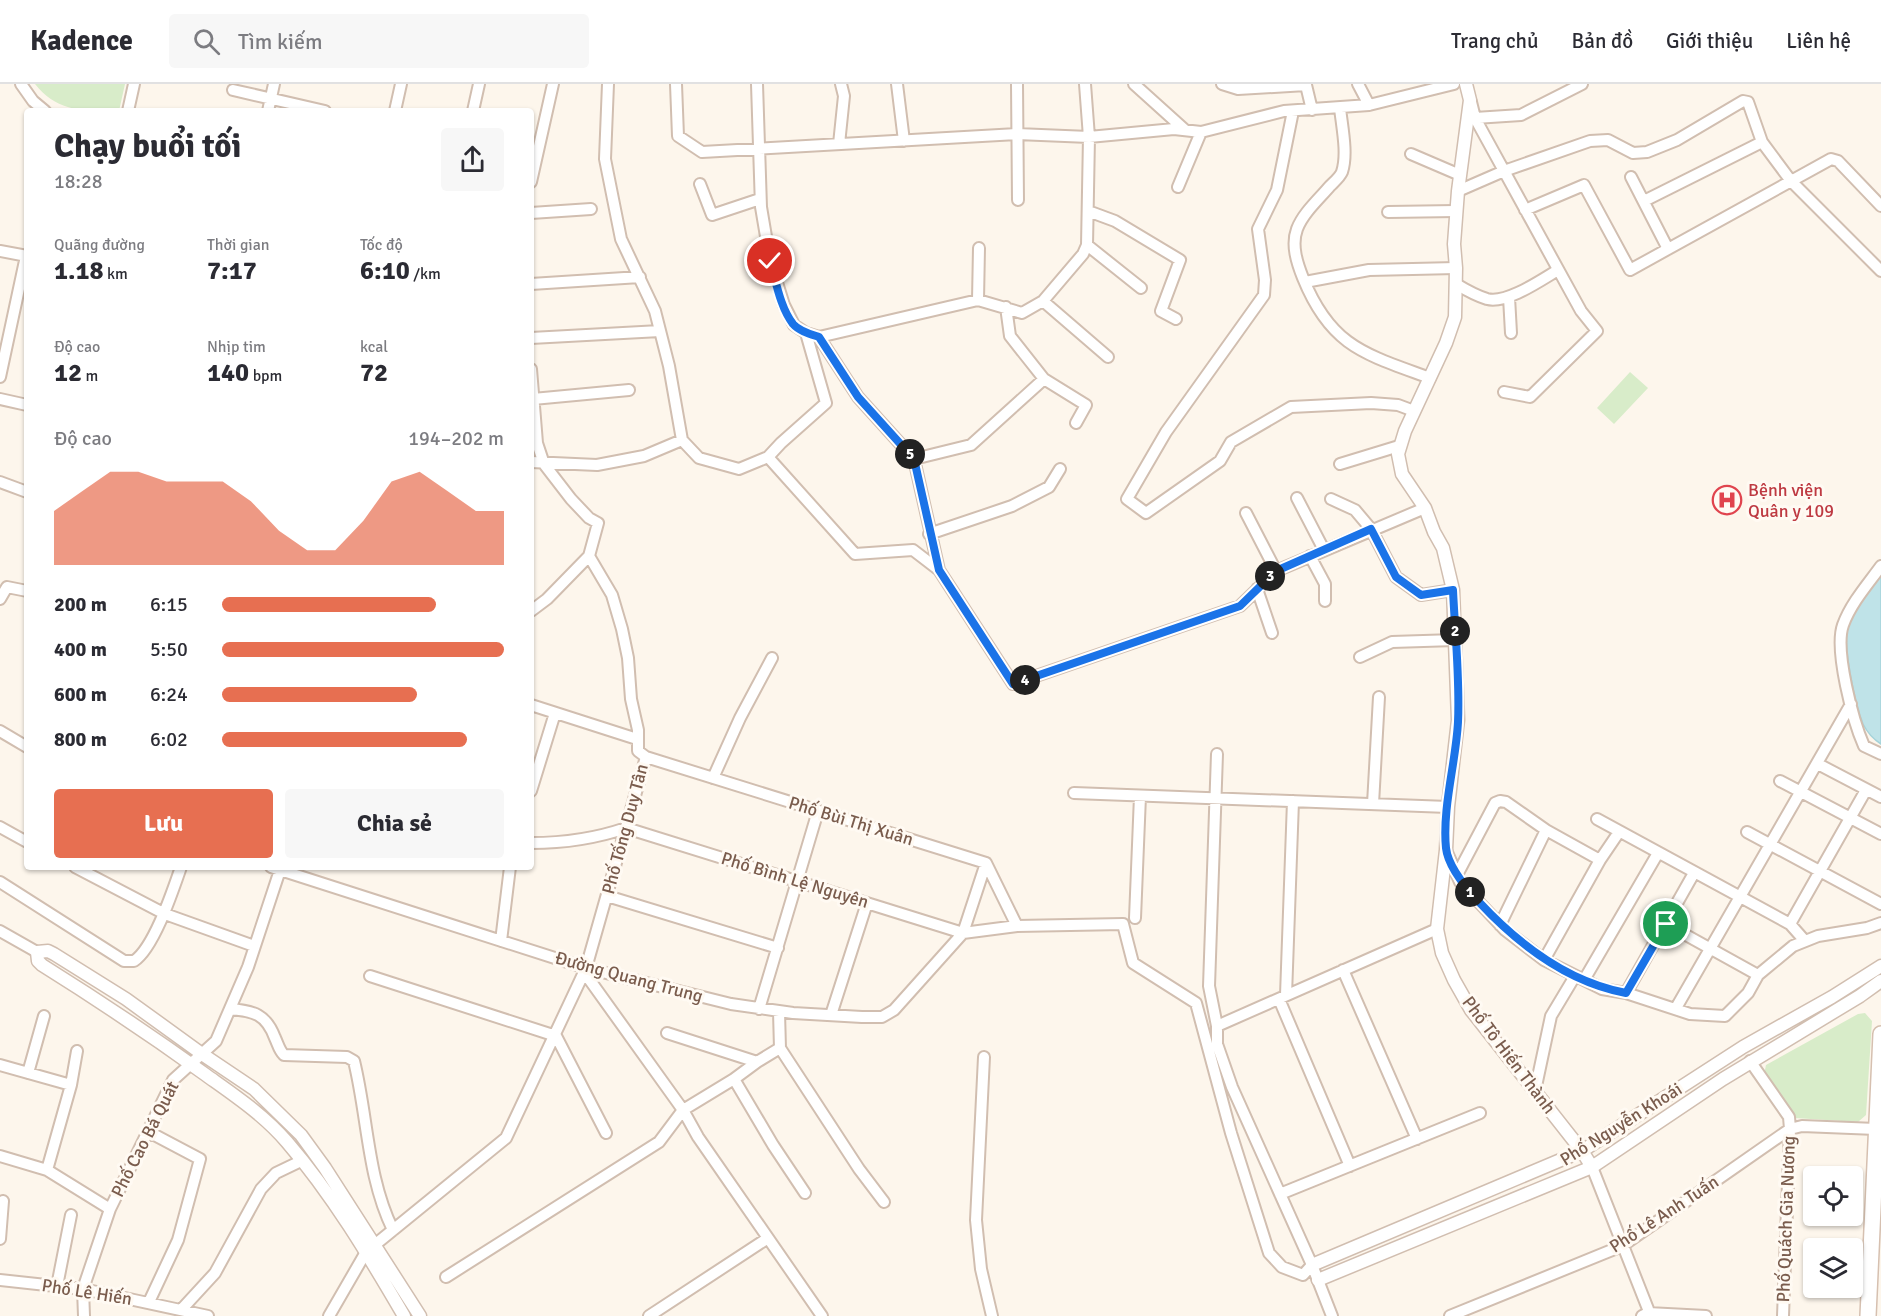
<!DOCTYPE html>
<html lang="vi">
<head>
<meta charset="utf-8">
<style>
	body { margin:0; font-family:Signika,sans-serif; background:#f7f7f7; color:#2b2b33; height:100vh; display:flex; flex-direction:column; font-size:22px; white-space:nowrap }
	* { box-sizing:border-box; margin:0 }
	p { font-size:20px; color:#7c7c81 }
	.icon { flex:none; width:33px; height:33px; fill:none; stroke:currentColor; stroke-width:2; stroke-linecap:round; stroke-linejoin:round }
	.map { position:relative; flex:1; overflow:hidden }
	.side { position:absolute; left:24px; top:24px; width:510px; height:762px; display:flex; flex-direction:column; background:#fff; border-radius:6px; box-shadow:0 2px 4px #0004 }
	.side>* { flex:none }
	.buttons { position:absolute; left:1803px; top:1082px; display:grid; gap:12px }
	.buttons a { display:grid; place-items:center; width:60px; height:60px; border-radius:6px; background:#fff; box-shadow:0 2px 4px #0004; font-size:30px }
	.pin { position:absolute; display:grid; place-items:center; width:51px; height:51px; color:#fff; margin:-26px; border:3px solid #fff; border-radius:50%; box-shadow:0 2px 6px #0007 }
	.km { position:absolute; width:30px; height:30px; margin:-15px; border-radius:50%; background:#222; color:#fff; font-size:16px; line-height:30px; text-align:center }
	.round { display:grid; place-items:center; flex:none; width:63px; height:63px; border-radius:6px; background:#f7f7f7 }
	.overview { display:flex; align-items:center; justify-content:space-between; height:102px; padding:0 30px }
	h1 { font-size:33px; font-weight:700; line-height:45px }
	.figures { display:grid; grid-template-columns:repeat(3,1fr); gap:9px; height:102px; padding:6px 30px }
	.figures div { display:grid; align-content:center }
	.figures b { font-size:26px; font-weight:700 }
	.figures small { font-size:16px; font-weight:400 }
	.figures p { font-size:16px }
	.chart { height:168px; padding:12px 30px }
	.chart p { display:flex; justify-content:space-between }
	.chart svg { width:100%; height:108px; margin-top:6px; fill:#e76f51; opacity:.7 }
	.button { display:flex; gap:12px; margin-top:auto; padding:12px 30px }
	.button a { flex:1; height:69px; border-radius:6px; background:#e76f51; color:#fff; font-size:24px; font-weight:700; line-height:69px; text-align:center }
	.button a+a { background:#f7f7f7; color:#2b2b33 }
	ul { padding:0 30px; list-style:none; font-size:20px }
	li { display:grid; grid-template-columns:96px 72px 1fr; align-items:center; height:45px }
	li i { height:15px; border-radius:8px; background:#e76f51 }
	header { display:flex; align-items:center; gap:36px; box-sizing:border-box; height:84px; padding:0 30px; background:#fff; border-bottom:2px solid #e1e1e2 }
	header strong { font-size:28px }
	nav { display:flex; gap:33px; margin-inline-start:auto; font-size:21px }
	.search { width:420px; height:54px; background:#f7f7f7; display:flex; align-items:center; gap:15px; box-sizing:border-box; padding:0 21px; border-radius:6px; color:#7c7c81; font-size:22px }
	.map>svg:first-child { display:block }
	.green { fill:#d8ecc9 }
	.water { fill:#bfe3e8; stroke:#a5d3da; stroke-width:1.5 }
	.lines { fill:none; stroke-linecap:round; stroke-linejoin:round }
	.minor-casing { stroke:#d1beb0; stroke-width:14 }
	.tertiary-casing { stroke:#d1beb0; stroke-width:15 }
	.secondary-casing { stroke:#d6c0b0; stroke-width:18 }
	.minor { stroke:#fff; stroke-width:10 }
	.tertiary { stroke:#fff; stroke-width:12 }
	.secondary { stroke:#fff; stroke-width:15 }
	.route-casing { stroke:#fff; stroke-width:12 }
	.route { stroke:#1a73e8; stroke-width:8 }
	.labels { text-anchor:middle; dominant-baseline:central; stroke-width:6; stroke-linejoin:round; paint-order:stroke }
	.health-label { font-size:18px; fill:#be3a42; stroke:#fffaf3; text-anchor:start }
	.street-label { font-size:18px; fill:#7a5c4d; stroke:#fffaf3 }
</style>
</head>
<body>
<header>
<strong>Kadence</strong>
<div class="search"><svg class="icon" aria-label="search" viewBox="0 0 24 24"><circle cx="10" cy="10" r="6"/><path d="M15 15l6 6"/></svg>Tìm kiếm</div>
<nav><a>Trang chủ</a><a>Bản đồ</a><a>Giới thiệu</a><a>Liên hệ</a></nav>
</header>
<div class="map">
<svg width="1881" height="1232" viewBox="0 0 1881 1232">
	<rect width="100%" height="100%" fill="#fdf6ec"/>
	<path class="green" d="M 35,0 L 125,0 L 119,27 C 85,27 58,29 35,0 Z
		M 1630,288 L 1648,304 L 1614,340 L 1597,324 Z
		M 1865,929 L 1872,937 L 1866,1031 L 1858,1038 L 1795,1034 L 1764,991 L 1766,981 L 1858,930 Z"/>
	<path class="water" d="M 1881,490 L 1881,660 C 1873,655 1867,648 1863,640 C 1855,620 1842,560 1848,540 C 1851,528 1873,503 1881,490 Z"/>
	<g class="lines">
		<g class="minor-casing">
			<path id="minor" d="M 21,0 L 33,17 L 45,27
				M 608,0 L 605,75 L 621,155 L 655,227 L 669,282 L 682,356 L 699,374 L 739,385 L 768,373 L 781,359 L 826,319 L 806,249
				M 676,0 L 678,52 L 702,68 L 1017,50 L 1089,53 L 1174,45 L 1201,48 L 1284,27 L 1369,21 L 1454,0
				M 757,0 L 761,123 L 770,176 L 784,221 L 794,241 L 806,249 L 819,253 L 858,313 L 914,375 L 939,486
				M 897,0 L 904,57
				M 1017,0 L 1018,116
				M 1134,0 L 1185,46
				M 1222,0 L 1238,5 L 1306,1 L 1312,26
				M 1358,0 L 1369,21
				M 233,6 L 325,27
				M 1471,18 L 1475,34 L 1581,227 L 1597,247 L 1530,313 L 1504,308
				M 1340,24 C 1342,43 1348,70 1342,88 C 1340,93 1334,98 1330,102 C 1319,115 1303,129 1297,145 C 1291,161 1297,179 1303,194 C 1331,263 1365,270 1430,294
				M 128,27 L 134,0
				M 268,27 L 274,0
				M 395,27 L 401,0
				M 473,27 L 479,0
				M 1293,27 L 1277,106 L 1258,145 L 1265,196 L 1264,211 L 1166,348 L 1127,415 L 1146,429 L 1220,377 L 1231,358 L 1291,323 L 1371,319 L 1398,321 L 1414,327
				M 1475,34 L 1521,31 L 1582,0
				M 839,60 L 844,12 L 841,0
				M 1411,70 L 1460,91
				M 1631,93 L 1668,165
				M 531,98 L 553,0
				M 700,100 L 712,131 L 760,115
				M 1178,103 L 1201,48
				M 1458,107 L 1504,87 L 1590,57 L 1608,56 L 1633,69 L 1647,68 L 1677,56 L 1743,17 L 1748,18 L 1762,58 L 1791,97 L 1881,187
				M 1644,117 L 1762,58
				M 1525,126 L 1584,101 L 1630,186 L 1831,75 L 1838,77 L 1881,122
				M 1088,127 L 1115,137 L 1180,176 L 1161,227 L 1176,235
				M 1388,128 L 1456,127
				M 531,129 L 591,125
				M 1087,161 L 1141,204
				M 0,167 L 27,172
				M 1305,198 L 1369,186 L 1456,184
				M 531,200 L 640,193
				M 1456,200 C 1466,206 1477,212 1487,215 C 1507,220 1541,196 1558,186
				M 1509,213 L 1511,249
				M 978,216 L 979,164
				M 1043,217 L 1108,273
				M 1006,223 L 1010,252 L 1044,295 L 1086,321 L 1076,339
				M 819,253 L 978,216 L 1022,229 L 1043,217 L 1083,170 L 1087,161 L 1089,53 L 1085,0
				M 531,254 L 660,247
				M 531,285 L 537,359 L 544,380 L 571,415 L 589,434 L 598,439 L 589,472 L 547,515 L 531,527
				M 0,293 L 26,172
				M 0,315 L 27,321
				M 533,315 L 629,306
				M 768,373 L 855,470 L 913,466 L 939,486 L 1013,600 L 1240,522 L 1276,487 L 1425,424
				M 914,375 L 971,361 L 1044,295
				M 531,378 L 597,381 L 644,372 L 682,356
				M 1340,380 L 1399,362
				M 0,398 L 27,408
				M 1297,414 L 1324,466
				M 1331,415 L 1355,426 L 1371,445 L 1396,493 L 1421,511 L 1453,506
				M 1246,429 L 1276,487
				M 929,450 L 1012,422 L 1049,403 L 1060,385
				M 1310,472 L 1325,500 L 1325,517
				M 1881,482 C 1868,500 1851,519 1843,541 C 1834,566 1853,637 1864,662 L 1881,670
				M 1257,505 L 1272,549
				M 0,515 L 7,503 L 27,507
				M 1360,573 L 1392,558 L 1455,556
				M 531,621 L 637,655
				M 0,647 L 27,663
				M 1217,670 L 1209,902 L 1217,942 L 1217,960 L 1232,1003 L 1312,1181 L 1332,1232
				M 1818,680 L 1881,713
				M 713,694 L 740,634 L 772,574
				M 1780,697 L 1881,750
				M 531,707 L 555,629
				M 1074,709 L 1448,723
				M 1373,720 L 1379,613
				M 1597,735 L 1790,840 L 1805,857
				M 0,743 L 27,758
				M 1747,748 L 1881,820
				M 531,759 C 564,759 594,755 626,744 L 963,849 L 1017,842 L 1123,840 L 1133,879 L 1196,919 L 1231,1049 L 1269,1169 L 1282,1183 L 1303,1191 L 1312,1181
				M 1446,766 L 1460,798 L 1505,846 L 1544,876 L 1602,905 L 1626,909 L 1690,930 L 1725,932 L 1748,909 L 1758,891 L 1793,862 L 1818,852 L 1867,844 L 1881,839
				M 986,779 L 1017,842
				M 75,783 L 165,830 L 254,862
				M 271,783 L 586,884 L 731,920 L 793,929 L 862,933 L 882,933 L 894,926 L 963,849 L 986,779 L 646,673 L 638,667 L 638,646 L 631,615 L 628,574 L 622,545 L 612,511 L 589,472
				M 1457,791 L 1495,719 L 1500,717 L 1506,718 L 1546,746 L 1600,776
				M 0,798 L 124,877 L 134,877 C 154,864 173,806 181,783
				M 607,812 L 778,864
				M 1135,834 L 1140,712
				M 1666,840 L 1758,891
				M 1790,840 L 1866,706
				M 1500,841 L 1546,746
				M 0,847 L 37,868
				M 501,857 L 510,783
				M 1544,876 L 1600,776 L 1619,748
				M 1343,886 L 1417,1055
				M 584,888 L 683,1026 L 698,1053 L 822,1232
				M 370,892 L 556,952 L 606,1049
				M 1584,896 L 1658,769
				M 1626,909 L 1694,789
				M 1286,911 L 1293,717
				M 1279,915 L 1350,1082
				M 1676,924 L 1851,620
				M 230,925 C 254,927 266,930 275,954 C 278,960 279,966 284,971 L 347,973 L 354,977 C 368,1034 367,1093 393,1146
				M 759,925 L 818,727
				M 779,928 L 780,964 L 859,1085 L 884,1118
				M 831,931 L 867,819
				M 1217,942 L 1437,845
				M 667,949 L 757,978 L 734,995 L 773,1061 L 805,1109
				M 984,973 L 976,1136 L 981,1185 L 992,1232
				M 1750,977 L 1789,1033 L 1790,1045 L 1783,1232
				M 757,978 L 780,964
				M 0,981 L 71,1001
				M 28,989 L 44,932
				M 1535,1007 L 1551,932 L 1575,892
				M 147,1047 L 200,1075 L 178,1156 L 149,1218
				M 0,1072 L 47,1086 L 110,1125
				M 1592,1083 L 1648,1225 L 1648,1232
				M 47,1086 L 71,1001 L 77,967
				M 1280,1110 L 1480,1029
				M 0,1155 L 3,1117
				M 446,1193 L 659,1058 L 683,1026 L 734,995
				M 0,1196 L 83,1205 L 208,1232
				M 57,1202 L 71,1131
				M 181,1226 L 215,1189 L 261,1105 L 276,1089 L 301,1077
				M 84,1232 L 83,1205 L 110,1125 L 173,996 L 216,957 L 248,883 L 280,786
				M 329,1232 L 366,1168 L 506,1054 L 586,884 L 646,673
				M 649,1232 L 768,1154
				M 1450,1232 L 1622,1162 L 1790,1045 L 1802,1042 L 1876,1045
				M 1642,1232 L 1648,1229 L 1706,1232"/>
		</g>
		<g class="tertiary-casing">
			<path id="tertiary" d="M 1466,0 L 1470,16 L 1458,107 L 1454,160 L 1456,184 L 1455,233 L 1446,259 L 1405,347 L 1398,370 L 1402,390 L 1425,424 L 1434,448 L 1443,464 L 1453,506 L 1458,636 L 1448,723 L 1446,766 L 1437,845 L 1442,869 L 1454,896 L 1471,926 L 1582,1067 L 1592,1083
				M 1312,1181 L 1582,1067 L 1743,963 L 1832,913 L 1881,882
				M 1318,1196 L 1592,1083 L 1723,995 L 1860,912 L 1881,897
				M 404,1232 C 369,1172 332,1110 287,1058 C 264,1031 234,1011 206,991 C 152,952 98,916 42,881 L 38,877 L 37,868 L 48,867 L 54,870 L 126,915 L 202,970 L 254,1005 L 301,1051 L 325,1084 L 420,1232"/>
		</g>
		<g class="secondary-casing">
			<path id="secondary" d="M 1868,1232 L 1881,950"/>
		</g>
		<use href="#minor" class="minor"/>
		<use href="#tertiary" class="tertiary"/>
		<use href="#secondary" class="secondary"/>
	</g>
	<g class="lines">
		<g class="route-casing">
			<path id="route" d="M 770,177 C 776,197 780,223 793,240 C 799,247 810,250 819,253 L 858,313 L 914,375 L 939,486 L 1013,600 L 1240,522 L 1276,487 L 1371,445 L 1396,493 L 1421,511 L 1453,506 C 1455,550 1460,594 1458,638 C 1456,678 1442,724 1446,764 C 1448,783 1466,804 1479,818 C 1519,861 1567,898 1626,909 L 1666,840"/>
		</g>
		<use href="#route" class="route"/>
	</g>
	<defs>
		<g id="hospital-ring" transform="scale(1.5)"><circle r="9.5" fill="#fffaf3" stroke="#e0444e" stroke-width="1.5"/><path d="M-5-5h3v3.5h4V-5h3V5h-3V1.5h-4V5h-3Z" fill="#e0444e"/></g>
	</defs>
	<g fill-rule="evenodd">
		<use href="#hospital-ring" x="1727" y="416"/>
	</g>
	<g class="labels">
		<g class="health-label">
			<text x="1748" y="406">Bệnh viện<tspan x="1748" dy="21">Quân y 109</tspan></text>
		</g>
		<g class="street-label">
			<text transform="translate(851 737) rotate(17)">Phố Bùi Thị Xuân</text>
			<text transform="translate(625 745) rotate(-75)">Phố Tống Duy Tân</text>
			<text transform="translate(795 796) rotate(17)">Phố Bình Lệ Nguyên</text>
			<text transform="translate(629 893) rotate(15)">Đường Quang Trung</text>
			<text transform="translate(1509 971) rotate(53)">Phố Tô Hiến Thành</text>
			<text transform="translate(1621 1040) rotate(-32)">Phố Nguyễn Khoái</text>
			<text transform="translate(145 1055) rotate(-63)">Phố Cao Bá Quát</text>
			<text transform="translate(1664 1130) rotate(-33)">Phố Lê Anh Tuấn</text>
			<text transform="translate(1786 1135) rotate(-88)">Phố Quách Gia Nương</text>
			<text transform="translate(87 1208) rotate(9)">Phố Lê Hiến</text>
		</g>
	</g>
</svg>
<div class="buttons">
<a><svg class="icon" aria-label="locate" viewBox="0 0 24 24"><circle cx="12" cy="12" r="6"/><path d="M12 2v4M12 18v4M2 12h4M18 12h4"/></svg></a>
<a><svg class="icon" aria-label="layers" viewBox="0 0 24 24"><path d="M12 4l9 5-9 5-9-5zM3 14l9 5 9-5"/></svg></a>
</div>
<div class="pin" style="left:1666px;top:840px;background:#1e9e55"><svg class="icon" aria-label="arrive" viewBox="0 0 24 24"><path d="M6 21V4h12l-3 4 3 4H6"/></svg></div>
<div class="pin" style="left:770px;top:177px;background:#d93025"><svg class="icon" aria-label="check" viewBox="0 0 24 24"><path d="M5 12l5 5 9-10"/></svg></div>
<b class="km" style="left:1470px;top:808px">1</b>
<b class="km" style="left:1455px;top:547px">2</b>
<b class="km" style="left:1270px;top:492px">3</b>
<b class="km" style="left:1025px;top:596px">4</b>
<b class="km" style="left:910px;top:370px">5</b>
<section class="side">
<div class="overview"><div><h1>Chạy buổi tối</h1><p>18:28</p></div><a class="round"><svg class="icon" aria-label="share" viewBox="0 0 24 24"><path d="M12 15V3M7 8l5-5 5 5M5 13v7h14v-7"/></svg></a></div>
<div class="figures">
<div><p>Quãng đường</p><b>1.18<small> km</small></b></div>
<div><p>Thời gian</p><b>7:17</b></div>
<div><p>Tốc độ</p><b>6:10<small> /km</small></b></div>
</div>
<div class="figures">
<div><p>Độ cao</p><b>12<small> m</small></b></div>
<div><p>Nhịp tim</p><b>140<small> bpm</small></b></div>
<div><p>kcal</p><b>72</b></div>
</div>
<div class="chart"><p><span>Độ cao</span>194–202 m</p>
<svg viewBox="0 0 160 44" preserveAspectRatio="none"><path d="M0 44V22L10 14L20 6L30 6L40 10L50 10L60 10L70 18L80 30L90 38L100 38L110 26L120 10L130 6L140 14L150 22L160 22V44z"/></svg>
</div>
<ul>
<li><b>200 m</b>6:15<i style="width:76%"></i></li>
<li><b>400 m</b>5:50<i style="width:100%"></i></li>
<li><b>600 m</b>6:24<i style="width:69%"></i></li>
<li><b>800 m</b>6:02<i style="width:87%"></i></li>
</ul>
<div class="button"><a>Lưu</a><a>Chia sẻ</a></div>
</section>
</div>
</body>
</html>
